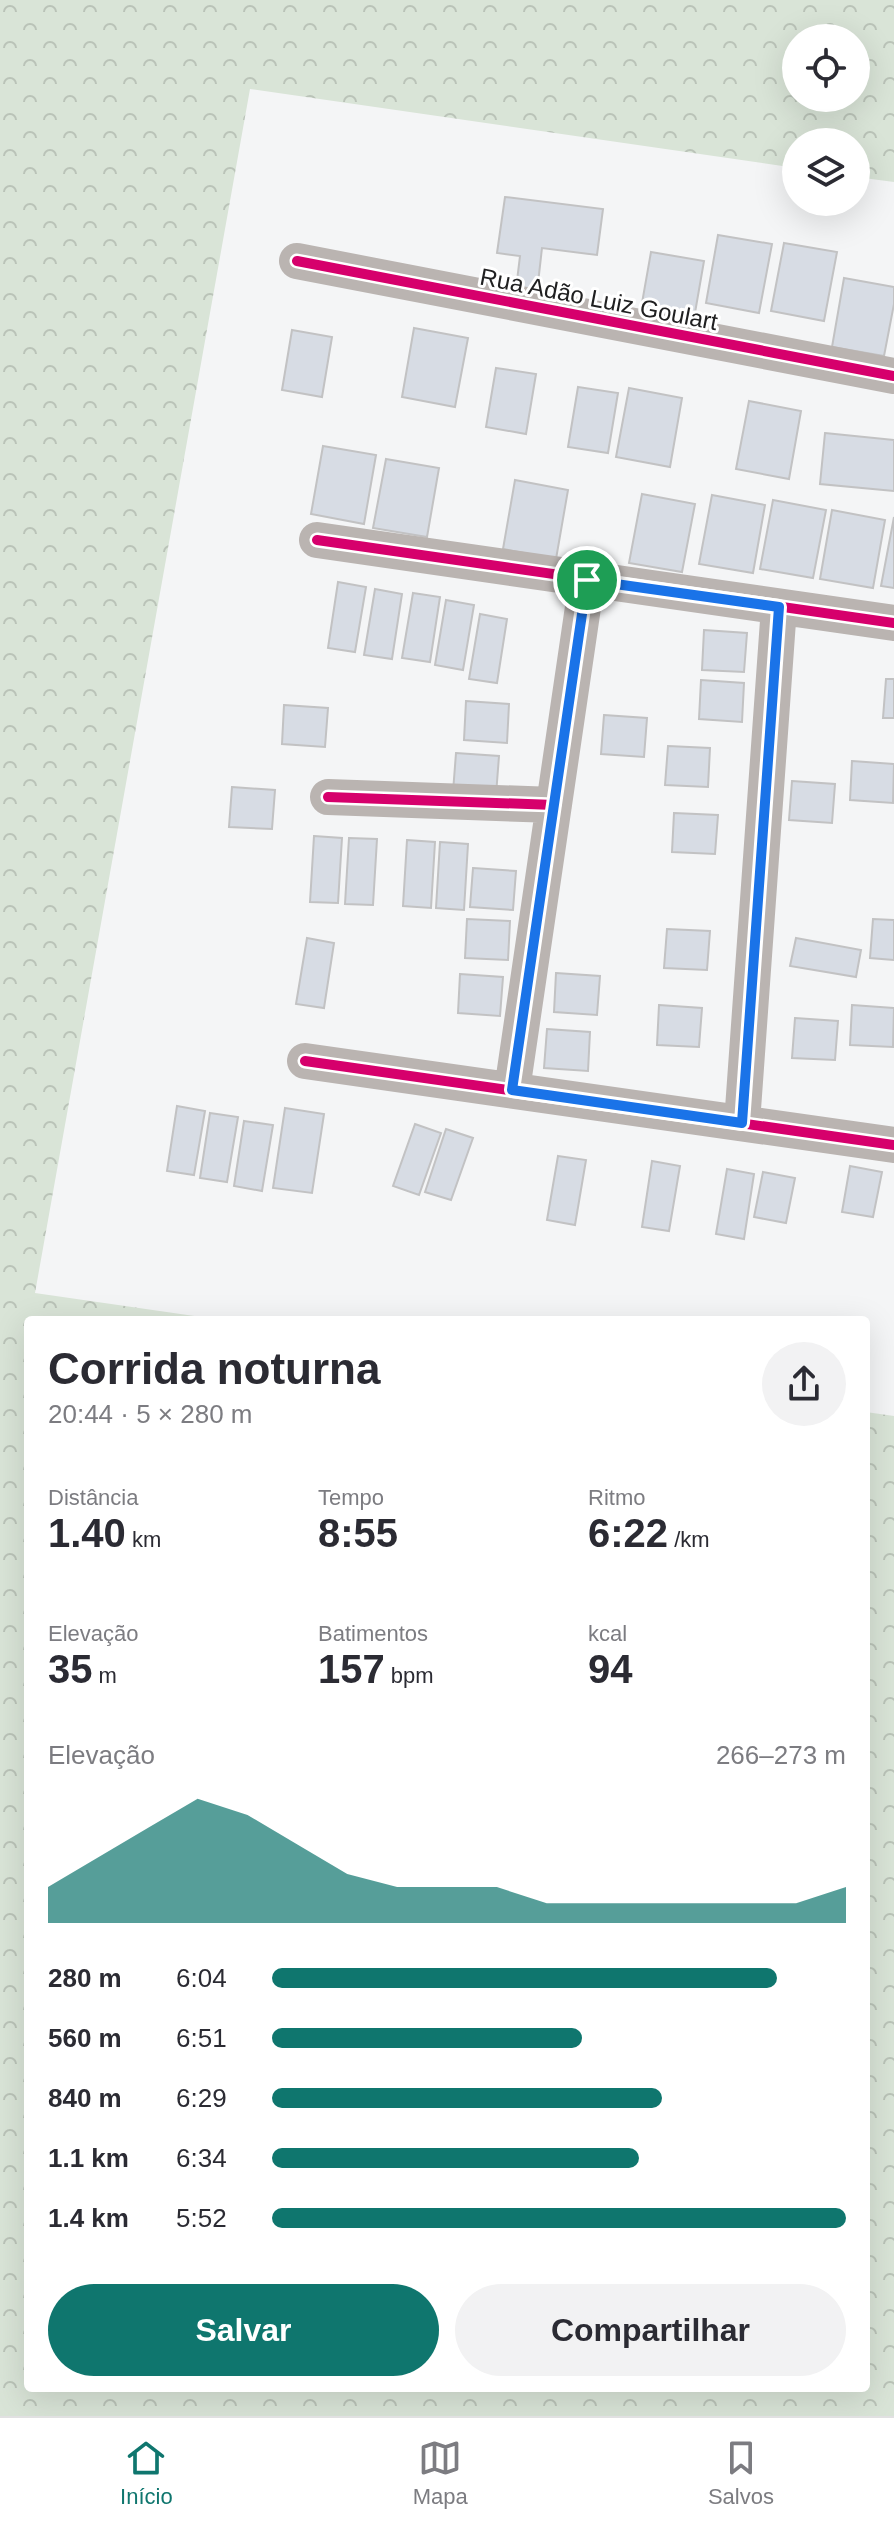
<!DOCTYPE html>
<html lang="pt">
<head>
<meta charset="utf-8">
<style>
	body { margin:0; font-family:Arial,sans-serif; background:#f2f2f3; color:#2b2b33; height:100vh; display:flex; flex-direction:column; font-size:30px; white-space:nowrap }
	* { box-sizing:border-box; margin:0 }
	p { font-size:26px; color:#7c7c81 }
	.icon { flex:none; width:44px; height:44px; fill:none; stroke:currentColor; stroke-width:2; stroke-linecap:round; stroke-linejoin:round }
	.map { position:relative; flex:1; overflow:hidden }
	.panel { position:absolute; left:24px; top:1316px; width:846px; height:1076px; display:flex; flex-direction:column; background:#fff; border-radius:8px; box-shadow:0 8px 32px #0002 }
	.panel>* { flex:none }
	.controls { position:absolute; left:782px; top:24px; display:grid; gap:16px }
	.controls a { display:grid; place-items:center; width:88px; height:88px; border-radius:50%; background:#fff; box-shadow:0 8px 32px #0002; font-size:40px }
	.pin { position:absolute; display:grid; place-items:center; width:68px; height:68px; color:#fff; margin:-34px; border:4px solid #fff; border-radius:50%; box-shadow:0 2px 8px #0007 }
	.round { display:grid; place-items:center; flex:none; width:84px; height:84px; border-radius:42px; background:#f2f2f3 }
	.summary { display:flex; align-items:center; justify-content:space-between; height:136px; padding:0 24px }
	h1 { font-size:44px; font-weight:800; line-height:60px }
	.stats { display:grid; grid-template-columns:repeat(3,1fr); gap:12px; height:136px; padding:8px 24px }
	.stats div { display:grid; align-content:center }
	.stats b { font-size:40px; font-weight:800 }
	.stats small { font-size:22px; font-weight:400 }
	.stats p { font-size:22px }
	.chart { height:224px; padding:16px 24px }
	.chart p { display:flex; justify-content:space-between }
	.chart svg { width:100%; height:144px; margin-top:8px; fill:#0f766e; opacity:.7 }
	.cta { display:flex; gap:16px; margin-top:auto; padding:16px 24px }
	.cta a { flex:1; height:92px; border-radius:48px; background:#0f766e; color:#fff; font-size:32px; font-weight:800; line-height:92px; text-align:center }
	.cta a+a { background:#f2f2f3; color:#2b2b33 }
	ul { padding:0 24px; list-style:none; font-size:26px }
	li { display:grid; grid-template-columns:128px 96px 1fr; align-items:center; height:60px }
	li i { height:20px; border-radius:10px; background:#0f766e }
	.dock { display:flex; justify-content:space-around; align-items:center; height:112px; border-top:2px solid #e1e1e2; background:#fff; font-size:22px; color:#7c7c81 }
	.dock a { display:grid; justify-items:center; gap:4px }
	.dock .on { color:#0f766e }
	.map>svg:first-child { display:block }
	.forest { fill:url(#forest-crowns); fill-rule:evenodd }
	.building { fill:#d7dce4; stroke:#c2c2c3; stroke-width:2 }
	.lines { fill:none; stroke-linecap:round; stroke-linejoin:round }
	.minor { stroke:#bab4b1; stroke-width:36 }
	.cycleway-casing { stroke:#fff; stroke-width:15 }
	.cycleway { stroke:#d6006c; stroke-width:10 }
	.route-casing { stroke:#fff; stroke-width:16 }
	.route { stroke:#1a73e8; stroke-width:10 }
	.labels { text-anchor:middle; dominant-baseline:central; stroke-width:6; stroke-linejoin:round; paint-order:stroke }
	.street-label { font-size:24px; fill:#202021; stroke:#fff }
</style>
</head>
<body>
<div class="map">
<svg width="894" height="2416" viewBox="0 0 894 2416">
	<defs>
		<pattern id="forest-crowns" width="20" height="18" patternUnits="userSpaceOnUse" patternTransform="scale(2)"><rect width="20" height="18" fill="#d9e4d7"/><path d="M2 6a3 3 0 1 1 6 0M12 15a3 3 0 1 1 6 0" fill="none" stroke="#bac3b8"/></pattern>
	</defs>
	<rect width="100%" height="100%" fill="#f4f5f6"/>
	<path class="forest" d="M 0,0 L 894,0 L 894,182 L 856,177 L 856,142 L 796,142 L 796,168 L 250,89 L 35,1293 L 222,1320 L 28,1320 L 28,2388 L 866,2388 L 866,1412 L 894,1416 L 894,2416 L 0,2416 ZM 796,38 L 856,38 L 856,98 L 796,98 Z"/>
	<path class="building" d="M 505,197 L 603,209 L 597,255 L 542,248 L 537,292 L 516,289 L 520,256 L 497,253 Z
		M 718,235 L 772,244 L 759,313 L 706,303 Z
		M 784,243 L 837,252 L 824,321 L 771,311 Z
		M 651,252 L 704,261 L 692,330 L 639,320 Z
		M 844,278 L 894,287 L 894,304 L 884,356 L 832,347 Z
		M 414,328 L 468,338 L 455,407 L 402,397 Z
		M 292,330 L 332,337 L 322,397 L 282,390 Z
		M 496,368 L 536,374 L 526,434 L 486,427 Z
		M 578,387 L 618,393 L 608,453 L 568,447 Z
		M 629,388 L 682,398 L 670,467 L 616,457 Z
		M 749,401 L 801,411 L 789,479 L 736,469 Z
		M 825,433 L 894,440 L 894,491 L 820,484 Z
		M 323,446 L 376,455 L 364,524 L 311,514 Z
		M 386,459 L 439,468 L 427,537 L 373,528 Z
		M 515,480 L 568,490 L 556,559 L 503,549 Z
		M 642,494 L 695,504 L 682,572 L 629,563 Z
		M 712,495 L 765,505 L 753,573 L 699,564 Z
		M 773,500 L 826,510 L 813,578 L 760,569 Z
		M 832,510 L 885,520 L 873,588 L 820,579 Z
		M 894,517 L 894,588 L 881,586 Z
		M 338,582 L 366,587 L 355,652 L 328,648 Z
		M 375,589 L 402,594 L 392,659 L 364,655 Z
		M 413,593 L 440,597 L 430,662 L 402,658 Z
		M 446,600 L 474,605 L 463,670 L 435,665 Z
		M 480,614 L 507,619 L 497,683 L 469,679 Z
		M 704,630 L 747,633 L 744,672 L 702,670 Z
		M 886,679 L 894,679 L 894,718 L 883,718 Z
		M 701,680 L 744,683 L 742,722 L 699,719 Z
		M 466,701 L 509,704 L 507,743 L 464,740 Z
		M 284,705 L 328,708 L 325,747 L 282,744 Z
		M 604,715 L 647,718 L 644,757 L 601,754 Z
		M 668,746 L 710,748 L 708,787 L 665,785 Z
		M 456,753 L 499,756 L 496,795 L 453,792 Z
		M 852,761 L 894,764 L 893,803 L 850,800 Z
		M 792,781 L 835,784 L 832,823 L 789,820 Z
		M 232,787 L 275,790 L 272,829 L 229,827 Z
		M 674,813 L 718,815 L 715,854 L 672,852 Z
		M 314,836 L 342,838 L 338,903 L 310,902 Z
		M 349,838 L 377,839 L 373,905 L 345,904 Z
		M 407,840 L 435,842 L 431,908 L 403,906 Z
		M 440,842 L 468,844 L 464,910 L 436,908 Z
		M 473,868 L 516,871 L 513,910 L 470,907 Z
		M 467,919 L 510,921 L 508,960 L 465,958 Z
		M 873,919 L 894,920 L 894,960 L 870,958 Z
		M 667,929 L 710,931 L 707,970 L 664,968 Z
		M 307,938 L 334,943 L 324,1008 L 296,1004 Z
		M 796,938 L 861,950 L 856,977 L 790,966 Z
		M 556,973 L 600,976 L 597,1015 L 554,1012 Z
		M 460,974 L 503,977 L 500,1016 L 458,1013 Z
		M 659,1005 L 702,1008 L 699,1047 L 657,1045 Z
		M 852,1005 L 894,1008 L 893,1047 L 850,1045 Z
		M 795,1018 L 838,1021 L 835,1060 L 792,1058 Z
		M 547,1029 L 590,1032 L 588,1071 L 544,1068 Z
		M 177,1106 L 205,1111 L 194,1175 L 167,1171 Z
		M 285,1108 L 324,1114 L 312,1193 L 273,1188 Z
		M 210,1113 L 238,1117 L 227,1182 L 200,1178 Z
		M 244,1121 L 273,1125 L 262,1191 L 234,1186 Z
		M 415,1124 L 441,1133 L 419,1195 L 393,1186 Z
		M 446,1129 L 473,1138 L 451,1200 L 425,1192 Z
		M 558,1156 L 586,1160 L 575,1225 L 547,1220 Z
		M 652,1161 L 680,1166 L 669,1231 L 642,1227 Z
		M 850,1166 L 882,1172 L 873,1217 L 842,1212 Z
		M 727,1169 L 754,1174 L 744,1239 L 716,1234 Z
		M 763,1172 L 795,1178 L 786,1223 L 754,1217 Z"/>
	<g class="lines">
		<path class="minor" d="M 297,261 L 894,376
			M 317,540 L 894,623
			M 328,797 L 554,805
			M 305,1061 L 894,1145
			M 512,1090 L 587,580
			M 742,1123 L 779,607"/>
		<g class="cycleway-casing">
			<path id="cycleway" d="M 297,261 L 894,376
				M 317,540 L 894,623
				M 328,797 L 554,805
				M 305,1061 L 894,1145"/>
		</g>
		<use href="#cycleway" class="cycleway"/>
	</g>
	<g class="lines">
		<g class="route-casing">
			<path id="route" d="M 587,580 L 779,607 L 742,1123 L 512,1090 Z"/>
		</g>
		<use href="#route" class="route"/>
	</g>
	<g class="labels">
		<g class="street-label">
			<text transform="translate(599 299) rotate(11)">Rua Adão Luiz Goulart</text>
		</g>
	</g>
</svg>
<div class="controls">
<a><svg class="icon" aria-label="locate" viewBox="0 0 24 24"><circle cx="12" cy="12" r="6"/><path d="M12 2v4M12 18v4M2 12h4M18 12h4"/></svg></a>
<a><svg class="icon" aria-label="layers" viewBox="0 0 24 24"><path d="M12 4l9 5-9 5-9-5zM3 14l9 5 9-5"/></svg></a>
</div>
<div class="pin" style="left:587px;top:580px;background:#1e9e55"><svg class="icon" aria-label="arrive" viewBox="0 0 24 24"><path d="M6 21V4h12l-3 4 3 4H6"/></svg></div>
<section class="panel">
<div class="summary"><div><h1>Corrida noturna</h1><p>20:44 · 5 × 280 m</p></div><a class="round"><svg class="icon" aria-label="share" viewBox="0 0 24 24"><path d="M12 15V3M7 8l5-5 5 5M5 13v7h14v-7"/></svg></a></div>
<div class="stats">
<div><p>Distância</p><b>1.40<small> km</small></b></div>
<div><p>Tempo</p><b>8:55</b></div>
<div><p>Ritmo</p><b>6:22<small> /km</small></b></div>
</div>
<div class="stats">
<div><p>Elevação</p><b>35<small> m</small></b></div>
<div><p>Batimentos</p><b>157<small> bpm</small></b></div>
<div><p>kcal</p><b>94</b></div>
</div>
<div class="chart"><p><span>Elevação</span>266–273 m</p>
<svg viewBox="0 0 160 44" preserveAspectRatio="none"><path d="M0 44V33L10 24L20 15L30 6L40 11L50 20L60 29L70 33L80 33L90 33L100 38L110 38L120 38L130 38L140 38L150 38L160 33V44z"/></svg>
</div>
<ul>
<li><b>280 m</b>6:04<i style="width:88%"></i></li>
<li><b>560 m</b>6:51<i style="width:54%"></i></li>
<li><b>840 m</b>6:29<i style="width:68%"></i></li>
<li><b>1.1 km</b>6:34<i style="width:64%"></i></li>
<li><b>1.4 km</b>5:52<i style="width:100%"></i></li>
</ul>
<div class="cta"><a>Salvar</a><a>Compartilhar</a></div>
</section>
</div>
<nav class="dock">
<a class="on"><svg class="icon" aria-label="home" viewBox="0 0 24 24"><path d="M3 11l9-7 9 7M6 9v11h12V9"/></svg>Início</a>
<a><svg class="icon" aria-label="map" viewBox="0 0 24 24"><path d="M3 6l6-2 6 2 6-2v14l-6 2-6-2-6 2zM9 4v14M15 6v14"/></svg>Mapa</a>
<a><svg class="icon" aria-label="saved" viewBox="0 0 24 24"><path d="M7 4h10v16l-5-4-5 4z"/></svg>Salvos</a>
</nav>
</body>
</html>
